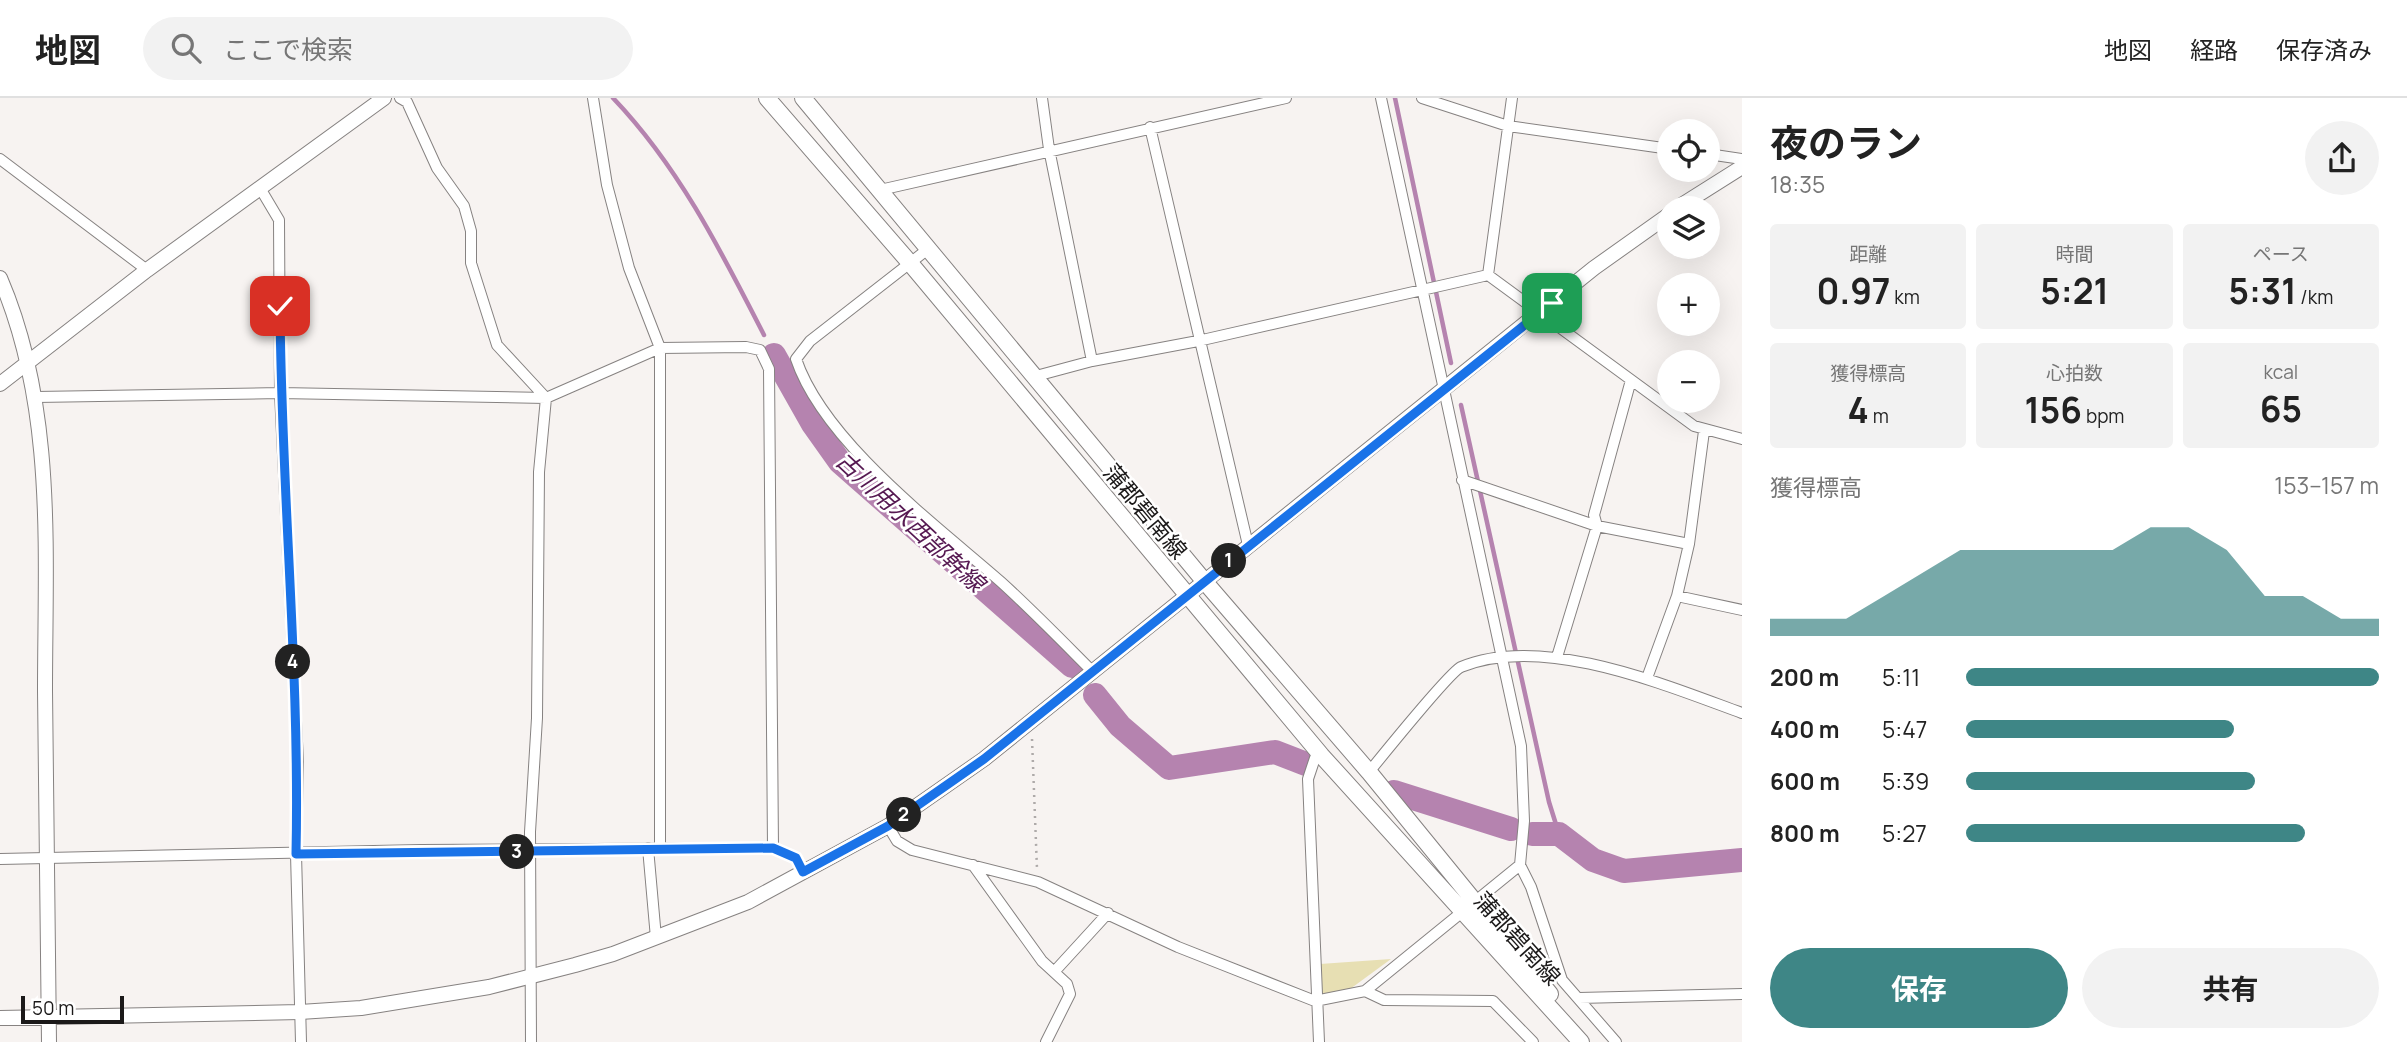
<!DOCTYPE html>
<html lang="ja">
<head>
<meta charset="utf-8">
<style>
	body { margin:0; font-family:Manrope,"Noto Sans JP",sans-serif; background:#f2f2f2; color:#222; height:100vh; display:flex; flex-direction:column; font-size:26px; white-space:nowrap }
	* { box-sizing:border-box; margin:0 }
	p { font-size:23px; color:#767676 }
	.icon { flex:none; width:38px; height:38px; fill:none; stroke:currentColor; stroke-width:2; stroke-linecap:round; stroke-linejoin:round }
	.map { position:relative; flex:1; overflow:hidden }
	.drawer { display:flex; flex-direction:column; background:#fff; width:665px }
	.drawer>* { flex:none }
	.controls { position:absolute; left:1657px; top:21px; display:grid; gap:14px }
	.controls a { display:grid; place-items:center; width:63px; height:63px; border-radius:50%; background:#fff; box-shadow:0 7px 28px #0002; font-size:35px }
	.scale { position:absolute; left:21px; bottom:18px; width:103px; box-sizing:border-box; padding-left:7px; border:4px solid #1b1919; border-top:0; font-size:19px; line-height:24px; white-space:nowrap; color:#1b1919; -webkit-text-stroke:5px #fff; paint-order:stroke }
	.pin { position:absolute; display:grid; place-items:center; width:60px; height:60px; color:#fff; margin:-30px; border-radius:14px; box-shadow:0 4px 10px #0006 }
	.km { position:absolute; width:35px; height:35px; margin:-18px; border-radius:50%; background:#222; color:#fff; font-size:19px; line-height:35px; text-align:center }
	.round { display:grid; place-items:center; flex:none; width:74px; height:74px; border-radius:37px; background:#f2f2f2 }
	.summary { display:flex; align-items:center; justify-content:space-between; height:119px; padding:0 28px }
	h1 { font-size:38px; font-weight:700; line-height:52px }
	.figures { display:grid; grid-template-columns:repeat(3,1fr); gap:10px; height:119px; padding:7px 28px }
	.figures div { display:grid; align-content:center; border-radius:7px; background:#f2f2f2; text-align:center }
	.figures b { font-size:35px; font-weight:700 }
	.figures small { font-size:19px; font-weight:400 }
	.figures p { font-size:19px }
	.chart { height:196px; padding:14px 28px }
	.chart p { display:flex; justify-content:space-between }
	.chart svg { width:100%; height:126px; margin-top:7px; fill:#3e8686; opacity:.7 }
	.cta { display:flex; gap:14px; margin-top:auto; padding:14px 28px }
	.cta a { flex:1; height:80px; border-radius:42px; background:#3e8686; color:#fff; font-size:28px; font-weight:700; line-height:80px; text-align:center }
	.cta a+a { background:#f2f2f2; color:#222 }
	ul { padding:0 28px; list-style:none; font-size:23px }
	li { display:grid; grid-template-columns:112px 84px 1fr; align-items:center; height:52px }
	li i { height:18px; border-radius:9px; background:#3e8686 }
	header { display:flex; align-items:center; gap:42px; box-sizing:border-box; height:98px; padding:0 35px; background:#fff; border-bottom:2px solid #e0e0e0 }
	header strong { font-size:33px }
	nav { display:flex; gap:38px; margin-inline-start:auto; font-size:24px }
	.search { width:490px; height:63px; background:#f2f2f2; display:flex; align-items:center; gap:18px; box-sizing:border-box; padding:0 24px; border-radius:38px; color:#767676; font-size:26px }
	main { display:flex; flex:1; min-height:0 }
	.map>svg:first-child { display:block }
	.green { fill:#e7dfb3 }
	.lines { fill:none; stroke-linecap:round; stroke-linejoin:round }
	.stream { stroke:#b583af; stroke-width:4.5 }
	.river { stroke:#b583af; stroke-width:24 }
	.minor-casing { stroke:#868281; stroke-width:12 }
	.tertiary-casing { stroke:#868281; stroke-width:16 }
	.secondary-casing { stroke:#868281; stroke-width:18 }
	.path { stroke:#aeaaa9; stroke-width:2.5; stroke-dasharray:2 5; stroke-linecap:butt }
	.minor { stroke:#fff; stroke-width:10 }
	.tertiary { stroke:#fff; stroke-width:14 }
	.secondary { stroke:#fff; stroke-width:16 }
	.route-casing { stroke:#fff; stroke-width:14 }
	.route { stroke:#1a73e8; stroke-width:9 }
	.labels { text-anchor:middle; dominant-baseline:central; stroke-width:5; stroke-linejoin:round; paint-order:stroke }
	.street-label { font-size:23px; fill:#1b1919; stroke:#fff }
	.water-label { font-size:24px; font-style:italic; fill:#561952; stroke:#fff }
</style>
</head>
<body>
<header>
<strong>地図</strong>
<div class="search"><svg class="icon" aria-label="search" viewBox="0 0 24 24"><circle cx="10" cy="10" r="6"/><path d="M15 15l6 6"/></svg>ここで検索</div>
<nav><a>地図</a><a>経路</a><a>保存済み</a></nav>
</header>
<main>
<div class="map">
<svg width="1742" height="944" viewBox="0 0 1742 944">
	<rect width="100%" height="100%" fill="#f7f3f1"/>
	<path class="green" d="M 1391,861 L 1346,894 L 1320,897 L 1320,866 Z"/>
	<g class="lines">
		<path class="stream" d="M 613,0 C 679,69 721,153 764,237
			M 1395,0 L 1451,265
			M 1461,307 L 1549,704 L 1559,736"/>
		<path class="river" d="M 774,257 L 813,326 L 840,364 L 1072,568
			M 1095,597 L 1120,628 L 1169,670 L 1275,654 L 1306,666
			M 1394,694 L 1511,731
			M 1532,736 L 1559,736 L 1593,762 L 1624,773 L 1742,762"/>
		<g class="minor-casing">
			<path id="minor" d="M 400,0 L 407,4 L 437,70 L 464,108 L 471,133 L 471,165 L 497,247 L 546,300
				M 593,0 L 607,87 L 629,170 L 660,250 L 660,750
				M 1042,0 L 1049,51 L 1092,263
				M 1381,0 L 1521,648 L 1524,723 L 1520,767 L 1531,789 L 1562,882 L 1616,944
				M 1422,0 L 1508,28 L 1670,51
				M 1150,29 L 1248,447
				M 1708,56 L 1742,61
				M 0,61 L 147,172
				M 260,90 L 279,122 L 280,295 L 298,664 L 296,756 L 301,944
				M 880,92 L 1286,0
				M 928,151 L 810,243 L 796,261 C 824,344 936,427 1001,484 C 1033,513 1063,544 1093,574
				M 1488,177 L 1512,0
				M 1036,278 L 1092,263 L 1198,243 L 1488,177 L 1694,328 L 1742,341
				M 36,299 L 280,295 L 546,300 L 660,250 L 746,249 L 760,252 L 769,271 L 773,750
				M 1462,382 L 1597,428 L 1689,446
				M 1677,498 L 1742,512
				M 1557,559 L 1597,428 L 1594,417 L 1631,282
				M 1647,580 L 1677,498 L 1689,446 L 1704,333
				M 1369,674 C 1382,658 1450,574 1461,569 C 1542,535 1665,587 1742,615
				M 888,728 L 897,743 L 912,752 L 1038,784 L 1178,849 L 1315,903 L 1365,893 L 1384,902 L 1493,903 L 1533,944
				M 648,750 L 656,840
				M 0,761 L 421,752 L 773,750 L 796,760 L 803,774
				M 973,767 L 1042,863 L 1067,886 L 1070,896 L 1046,944
				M 1054,874 L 1108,815
				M 1365,893 L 1520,767
				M 1579,900 L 1742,896
				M 531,944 L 530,734 L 537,620 L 539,374 L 546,300
				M 1319,944 L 1308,681 L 1315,660 L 1321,657"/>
		</g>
		<g class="tertiary-casing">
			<path id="tertiary" d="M 1677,110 L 1742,69
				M 0,180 C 56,310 45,455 45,593 C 46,710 47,827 49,944
				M 0,286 L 147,172 L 384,0
				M 0,920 L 300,914 L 361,910 L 489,889 L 575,867 L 613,856 L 748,804 L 888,728 L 984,661 L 1594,170 L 1670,116"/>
		</g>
		<g class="secondary-casing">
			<path id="secondary" d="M 767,0 L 910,165 L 1321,657 L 1581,944
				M 803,0 L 1205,484 L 1369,674 L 1550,896"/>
		</g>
		<path class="path" d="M 1032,641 L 1037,771"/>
		<use href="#minor" class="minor"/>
		<use href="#tertiary" class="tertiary"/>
		<use href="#secondary" class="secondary"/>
	</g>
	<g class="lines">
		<g class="route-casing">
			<path id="route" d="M 280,208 C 281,391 300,573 296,756 L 773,750 L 796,760 L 803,774 L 888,728 L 984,661 L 1552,205"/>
		</g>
		<use href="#route" class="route"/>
	</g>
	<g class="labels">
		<g class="street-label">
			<text transform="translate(1146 413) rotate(50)">蒲郡碧南線</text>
			<text transform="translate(1518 840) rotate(48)">蒲郡碧南線</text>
		</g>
		<g class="water-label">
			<text transform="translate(911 423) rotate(43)">古川用水西部幹線</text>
		</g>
	</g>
</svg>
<div class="controls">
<a><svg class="icon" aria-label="locate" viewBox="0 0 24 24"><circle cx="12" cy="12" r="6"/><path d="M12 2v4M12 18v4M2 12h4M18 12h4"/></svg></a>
<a><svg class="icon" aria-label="layers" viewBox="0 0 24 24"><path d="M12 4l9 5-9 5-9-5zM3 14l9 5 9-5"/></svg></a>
<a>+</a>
<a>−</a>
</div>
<div class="scale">50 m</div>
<div class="pin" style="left:1552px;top:205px;background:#1e9e55"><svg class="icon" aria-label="arrive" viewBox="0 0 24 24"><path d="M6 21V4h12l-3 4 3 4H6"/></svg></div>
<div class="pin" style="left:280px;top:208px;background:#d93025"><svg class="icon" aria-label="check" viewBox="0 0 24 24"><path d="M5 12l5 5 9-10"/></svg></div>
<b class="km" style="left:1229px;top:463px">1</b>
<b class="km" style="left:904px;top:717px">2</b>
<b class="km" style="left:517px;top:754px">3</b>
<b class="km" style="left:293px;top:564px">4</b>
</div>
<section class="drawer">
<div class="summary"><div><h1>夜のラン</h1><p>18:35</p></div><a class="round"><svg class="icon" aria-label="share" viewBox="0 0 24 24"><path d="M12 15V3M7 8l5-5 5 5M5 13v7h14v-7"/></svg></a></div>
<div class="figures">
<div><p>距離</p><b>0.97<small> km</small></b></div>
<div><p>時間</p><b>5:21</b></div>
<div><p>ペース</p><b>5:31<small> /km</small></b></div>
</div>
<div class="figures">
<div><p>獲得標高</p><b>4<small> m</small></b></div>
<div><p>心拍数</p><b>156<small> bpm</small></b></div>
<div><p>kcal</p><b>65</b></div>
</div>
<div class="chart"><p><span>獲得標高</span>153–157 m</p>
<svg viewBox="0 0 160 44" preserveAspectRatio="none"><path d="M0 44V38L10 38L20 38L30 30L40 22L50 14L60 14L70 14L80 14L90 14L100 6L110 6L120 14L130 30L140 30L150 38L160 38V44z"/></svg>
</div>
<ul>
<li><b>200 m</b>5:11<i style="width:100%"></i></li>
<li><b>400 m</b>5:47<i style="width:65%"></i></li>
<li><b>600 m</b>5:39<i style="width:70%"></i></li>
<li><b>800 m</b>5:27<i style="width:82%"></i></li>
</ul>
<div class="cta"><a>保存</a><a>共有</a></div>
</section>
</main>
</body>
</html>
